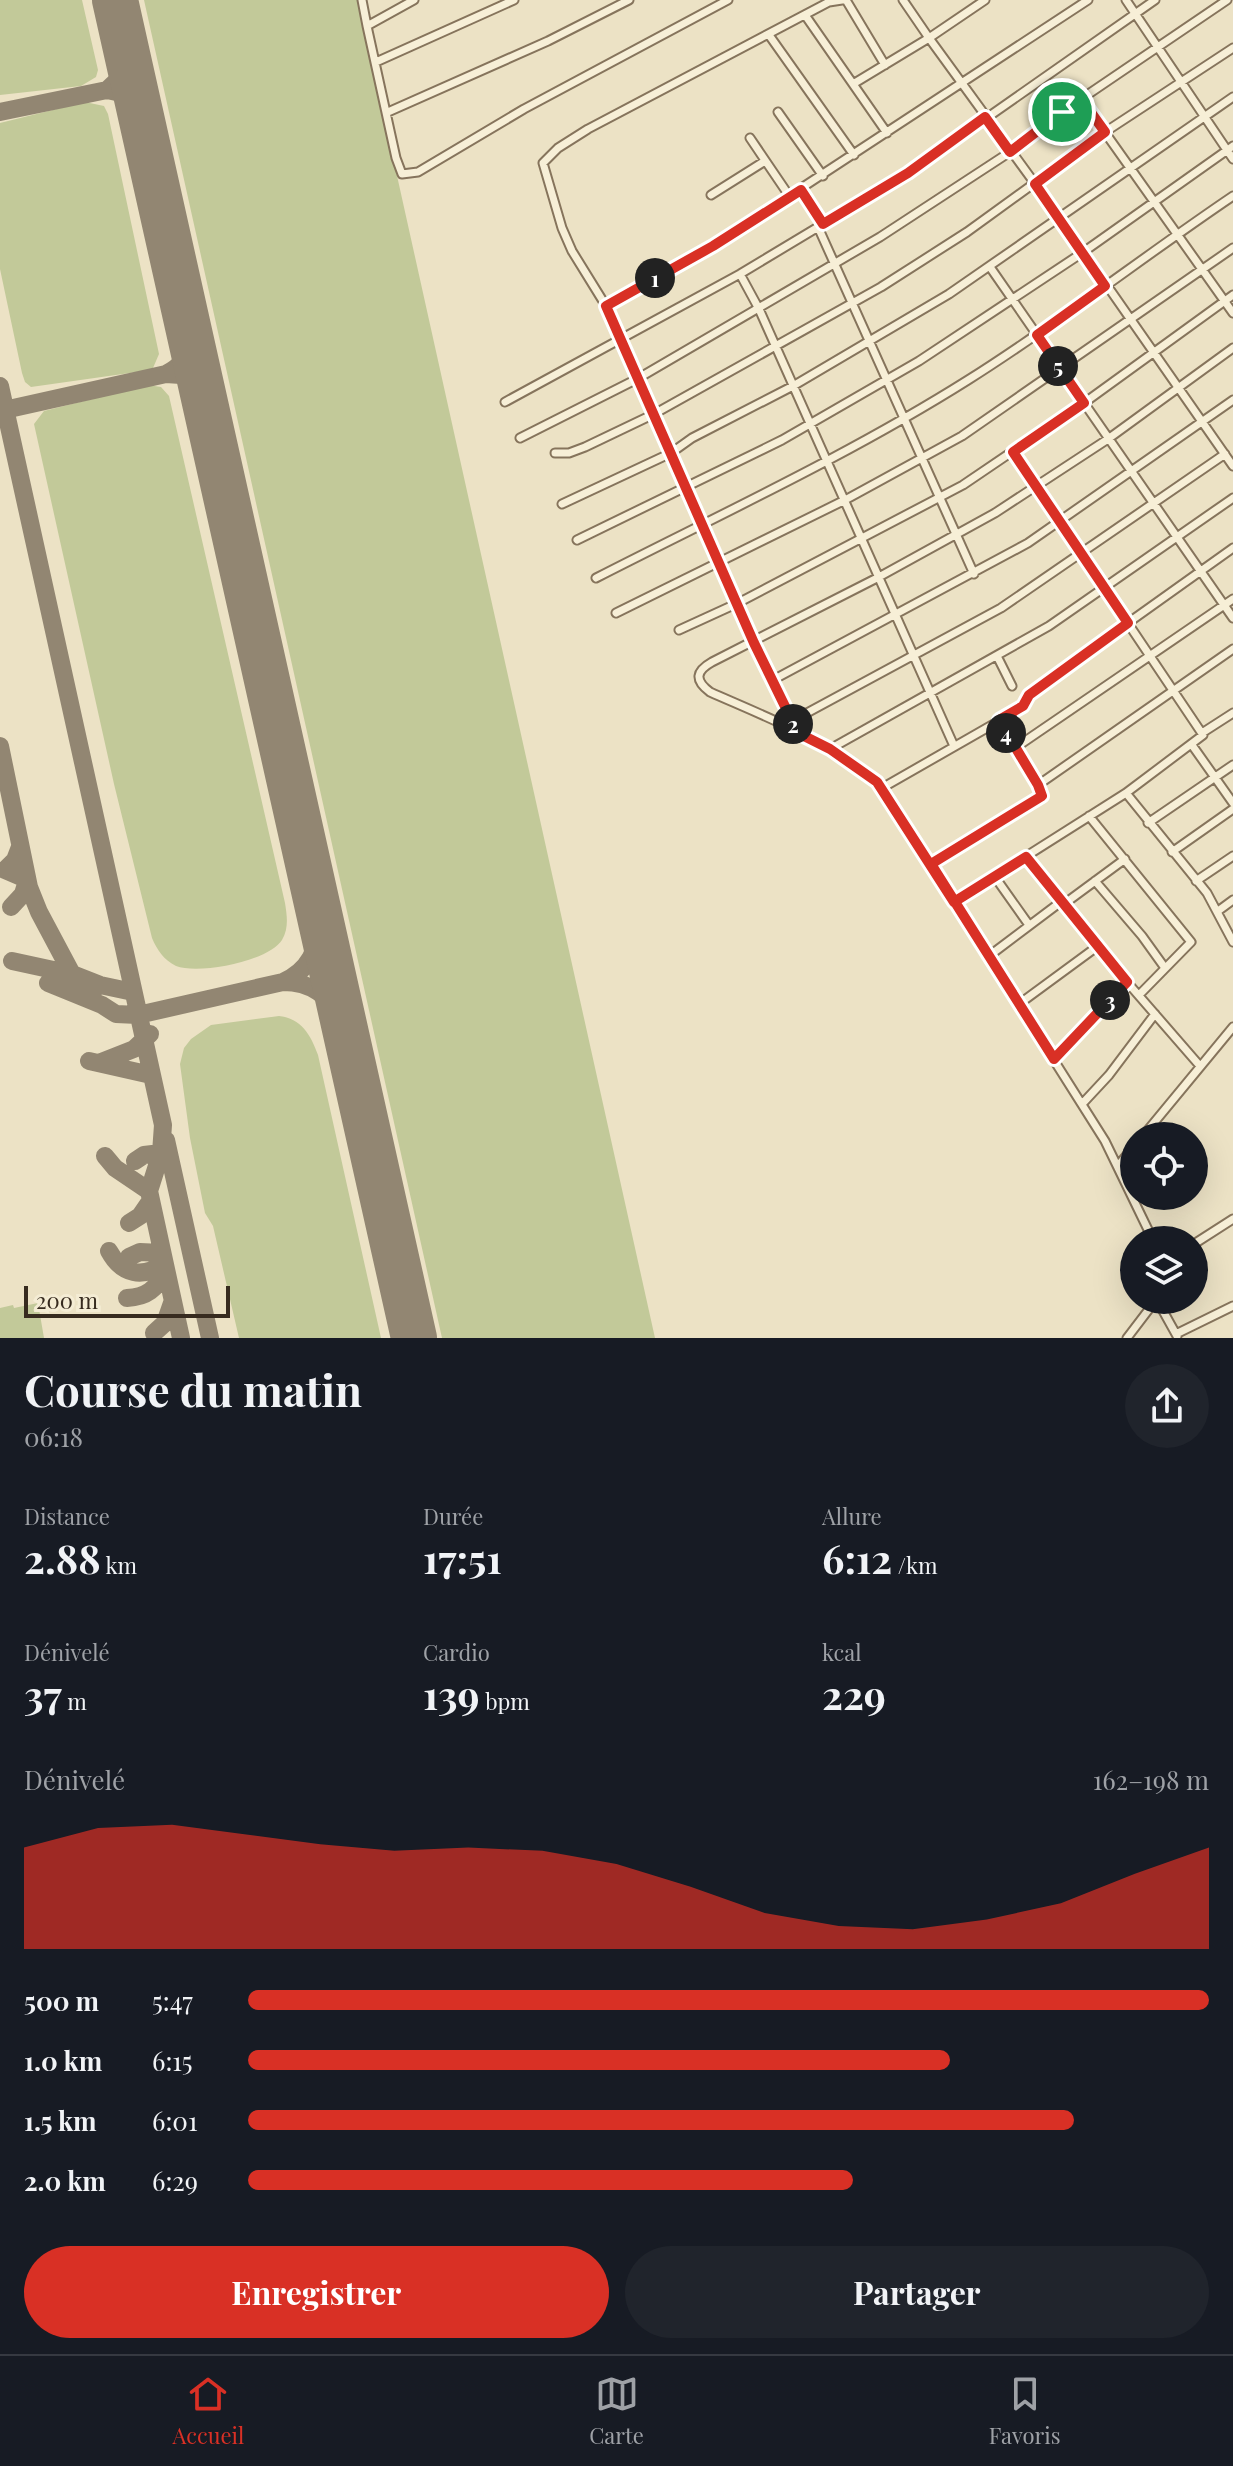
<!DOCTYPE html>
<html lang="fr">
<head>
<meta charset="utf-8">
<style>
	body { margin:0; font-family:"Playfair Display",serif; background:#20242c; color:#f1f3f6; height:100vh; display:flex; flex-direction:column; font-size:30px; white-space:nowrap }
	* { box-sizing:border-box; margin:0 }
	p { font-size:26px; color:#9ea1a6 }
	.icon { flex:none; width:44px; height:44px; fill:none; stroke:currentColor; stroke-width:2; stroke-linecap:round; stroke-linejoin:round }
	.map { position:relative; height:1338px; overflow:hidden }
	.details { display:flex; flex-direction:column; background:#171b24; flex:1 }
	.details>* { flex:none }
	.fabs { position:absolute; left:1120px; top:1122px; display:grid; gap:16px }
	.fabs a { display:grid; place-items:center; width:88px; height:88px; border-radius:50%; background:#171b24; box-shadow:0 8px 32px #0002; font-size:40px }
	.scale { position:absolute; left:24px; bottom:20px; width:206px; box-sizing:border-box; padding-left:8px; border:4px solid #372b1f; border-top:0; font-size:22px; line-height:28px; white-space:nowrap; color:#372b1f; -webkit-text-stroke:6px #f4ecd4; paint-order:stroke }
	.pin { position:absolute; display:grid; place-items:center; width:68px; height:68px; color:#fff; margin:-34px; border:4px solid #fff; border-radius:50%; box-shadow:0 2px 8px #0007 }
	.km { position:absolute; width:40px; height:40px; margin:-20px; border-radius:50%; background:#222; color:#fff; font-size:22px; line-height:40px; text-align:center }
	.round { display:grid; place-items:center; flex:none; width:84px; height:84px; border-radius:42px; background:#20242c }
	.summary { display:flex; align-items:center; justify-content:space-between; height:136px; padding:0 24px }
	h1 { font-size:44px; font-weight:700; line-height:60px }
	.figures { display:grid; grid-template-columns:repeat(3,1fr); gap:12px; height:136px; padding:8px 24px }
	.figures div { display:grid; align-content:center }
	.figures b { font-size:40px; font-weight:700 }
	.figures small { font-size:22px; font-weight:400 }
	.figures p { font-size:22px }
	.chart { height:224px; padding:16px 24px }
	.chart p { display:flex; justify-content:space-between }
	.chart svg { width:100%; height:144px; margin-top:8px; fill:#d93025; opacity:.7 }
	.cta { display:flex; gap:16px; margin-top:auto; padding:16px 24px }
	.cta a { flex:1; height:92px; border-radius:48px; background:#d93025; color:#fff; font-size:32px; font-weight:700; line-height:92px; text-align:center }
	.cta a+a { background:#20242c; color:#f1f3f6 }
	ul { padding:0 24px; list-style:none; font-size:26px }
	li { display:grid; grid-template-columns:128px 96px 1fr; align-items:center; height:60px }
	li i { height:20px; border-radius:10px; background:#d93025 }
	.menu { display:flex; justify-content:space-around; align-items:center; height:112px; border-top:2px solid #363941; background:#171b24; font-size:22px; color:#9ea1a6 }
	.menu a { display:grid; justify-items:center; gap:4px }
	.menu .current { color:#d93025 }
	.map>svg:first-child { display:block }
	.green { fill:#c2c999 }
	.lines { fill:none; stroke-linecap:round; stroke-linejoin:round }
	.taxiway { stroke:#928672; stroke-width:18 }
	.runway { stroke:#928672; stroke-width:46 }
	.street-casing { stroke:#86745c; stroke-width:11 }
	.street { stroke:#f7efd7; stroke-width:7 }
	.route-casing { stroke:#fff; stroke-width:16 }
	.route { stroke:#d93025; stroke-width:10 }
</style>
</head>
<body>
<div class="map">
<svg width="1233" height="1338" viewBox="0 0 1233 1338">
	<rect width="100%" height="100%" fill="#ece2c5"/>
	<path class="green" d="M 0,0 L 82,0 L 98,70 L 96,77 L 81,86 L 0,95 Z
		M 144,0 L 358,0 L 655,1338 L 442,1338 Z
		M 85,102 L 104,106 L 108,114 L 159,354 L 153,368 L 144,371 L 31,387 L 25,382 L 22,373 L 0,269 L 0,123 Z
		M 148,385 L 161,387 L 169,396 L 285,903 C 287,916 289,928 282,940 C 269,961 199,975 176,966 C 164,960 157,950 152,938 L 114,784 L 34,424 L 44,411 Z
		M 279,1016 C 301,1018 311,1035 318,1055 L 381,1338 L 239,1338 L 213,1226 L 205,1213 L 190,1138 L 180,1064 L 184,1048 L 191,1039 L 211,1025 Z
		M 38,1303 L 44,1338 L 0,1338 L 0,1308 L 13,1305 L 14,1308 Z"/>
	<g class="lines">
		<path class="taxiway" d="M 107,90 L 123,75 L 128,60
			M 0,112 L 107,90 L 121,93 L 139,110
			M 166,374 C 183,365 187,357 190,339
			M 0,386 L 163,1125 L 161,1153 L 149,1191 L 181,1338
			M 0,411 L 166,374 L 181,375 L 203,393
			M 0,746 L 29,887 L 39,912 L 72,974 L 93,997
			M 20,847 L 15,860 L 5,870 L 26,879
			M 11,907 L 23,894 L 27,881
			M 12,961 L 72,974 L 100,985 L 133,992
			M 283,982 C 310,970 317,950 321,922
			M 48,983 L 102,1005 L 116,1014 L 138,1015 L 283,982 C 313,982 327,996 343,1019
			M 89,1061 L 151,1075
			M 101,1062 L 134,1049 L 150,1034
			M 166,1140 L 210,1338
			M 105,1156 L 115,1168 L 149,1191
			M 135,1161 L 144,1155 L 161,1153
			M 129,1223 L 140,1216 L 151,1200
			M 109,1251 C 122,1275 143,1279 164,1263
			M 129,1257 L 140,1252 L 161,1253
			M 127,1298 C 147,1297 156,1289 165,1272
			M 154,1333 L 165,1323 L 172,1303"/>
		<path class="runway" d="M 115,0 L 414,1338"/>
		<g class="street-casing">
			<path id="street" d="M 362,0 L 367,26 L 414,0
				M 846,0 L 885,65
				M 903,0 L 929,38 L 985,0
				M 1126,0 L 1233,159
				M 805,15 L 887,133
				M 367,26 L 396,158 L 402,174 L 418,172 L 524,109 L 728,0
				M 769,35 L 854,155
				M 376,62 L 514,0
				M 853,84 L 929,38 L 1060,218 L 1233,466
				M 1082,100 L 1233,313
				M 388,112 L 548,41 L 629,0
				M 778,112 L 823,176
				M 750,138 L 790,197
				M 801,190 L 823,224
				M 711,195 L 765,161
				M 818,227 L 974,574
				M 990,267 L 1233,618
				M 740,274 L 759,309 L 954,746
				M 606,306 L 713,246 L 1088,0
				M 505,402 L 740,274 L 908,173 L 1155,0
				M 520,438 L 637,379 L 880,237 L 1010,152 L 1062,112 L 1227,0
				M 555,453 L 569,453 L 585,447 L 654,414 L 881,287 L 967,232 L 1105,132 L 1233,48
				M 562,504 L 671,453 L 692,438 L 793,386 L 949,294 L 1233,97
				M 577,540 L 782,440 L 919,361 L 1082,253 L 1233,146
				M 596,578 C 721,514 849,455 968,380 C 1059,323 1144,256 1233,196
				M 616,613 L 845,500 L 962,436 L 1233,248
				M 679,630 L 738,603 L 963,485 L 1084,403 L 1233,295
				M 997,656 L 1012,686
				M 771,681 L 1028,543 L 1233,400
				M 792,721 L 1001,608 L 1225,454
				M 797,731 L 754,643 L 721,563 L 606,306 L 572,251 L 562,228 L 543,163 L 558,148 L 588,129 L 829,2 L 842,0
				M 1202,733 L 1233,713
				M 1192,745 L 1233,803
				M 1015,748 L 1233,599
				M 830,749 L 1049,626 L 1233,498
				M 1038,785 L 1233,649
				M 882,788 L 1020,709 L 1029,695 L 1055,675 L 1233,548
				M 1126,793 L 1207,893 L 1233,942
				M 1089,816 L 1191,942 L 1139,995
				M 1148,823 L 1233,765
				M 1172,852 L 1233,809
				M 1026,857 L 1127,982 L 1200,1066
				M 931,864 L 1042,796 L 1038,785 L 999,720
				M 995,877 L 1029,925
				M 1095,881 L 1142,936 L 1165,968
				M 1196,881 L 1233,856
				M 954,902 L 1126,793 L 1203,735 L 1013,452
				M 1064,904 L 1125,859
				M 1218,911 L 1233,900
				M 989,956 L 1062,901
				M 1019,1004 L 1098,946
				M 1054,1059 L 1127,982
				M 1082,1104 L 1109,1075 L 1155,1014
				M 1143,1136 L 1233,1027
				M 1118,1166 L 1134,1146
				M 1153,1240 L 1105,1141 L 882,788 C 848,748 759,714 710,692 C 694,680 696,671 712,662 L 877,578 L 995,513 L 1108,439 L 1233,348
				M 1194,1244 L 1233,1219
				M 1157,1300 L 1177,1336
				M 1176,1334 L 1233,1306
				M 1127,1338 L 1156,1300"/>
		</g>
		<use href="#street" class="street"/>
	</g>
	<g class="lines">
		<g class="route-casing">
			<path id="route" d="M 1062,112 L 1010,152 L 985,117 L 908,173 L 823,224 L 801,190 L 713,246 L 606,306 L 754,643 L 798,733 L 830,749 L 877,782 L 954,902 L 1026,857 L 1127,982 L 1054,1059 L 931,864 L 1042,796 L 1038,785 L 999,720 L 1023,706 L 1029,695 L 1128,623 L 1013,452 L 1084,403 L 1037,335 L 1105,286 L 1035,184 L 1105,132 L 1082,100 L 1062,112"/>
		</g>
		<use href="#route" class="route"/>
	</g>
</svg>
<div class="fabs">
<a><svg class="icon" aria-label="locate" viewBox="0 0 24 24"><circle cx="12" cy="12" r="6"/><path d="M12 2v4M12 18v4M2 12h4M18 12h4"/></svg></a>
<a><svg class="icon" aria-label="layers" viewBox="0 0 24 24"><path d="M12 4l9 5-9 5-9-5zM3 14l9 5 9-5"/></svg></a>
</div>
<div class="scale">200 m</div>
<div class="pin" style="left:1062px;top:112px;background:#1e9e55"><svg class="icon" aria-label="arrive" viewBox="0 0 24 24"><path d="M6 21V4h12l-3 4 3 4H6"/></svg></div>
<b class="km" style="left:655px;top:278px">1</b>
<b class="km" style="left:793px;top:724px">2</b>
<b class="km" style="left:1110px;top:1000px">3</b>
<b class="km" style="left:1006px;top:733px">4</b>
<b class="km" style="left:1058px;top:366px">5</b>
</div>
<section class="details">
<div class="summary"><div><h1>Course du matin</h1><p>06:18</p></div><a class="round"><svg class="icon" aria-label="share" viewBox="0 0 24 24"><path d="M12 15V3M7 8l5-5 5 5M5 13v7h14v-7"/></svg></a></div>
<div class="figures">
<div><p>Distance</p><b>2.88<small> km</small></b></div>
<div><p>Durée</p><b>17:51</b></div>
<div><p>Allure</p><b>6:12<small> /km</small></b></div>
</div>
<div class="figures">
<div><p>Dénivelé</p><b>37<small> m</small></b></div>
<div><p>Cardio</p><b>139<small> bpm</small></b></div>
<div><p>kcal</p><b>229</b></div>
</div>
<div class="chart"><p><span>Dénivelé</span>162–198 m</p>
<svg viewBox="0 0 160 44" preserveAspectRatio="none"><path d="M0 44V13L10 7L20 6L30 9L40 12L50 14L60 13L70 14L80 18L90 25L100 33L110 37L120 38L130 35L140 30L150 21L160 13V44z"/></svg>
</div>
<ul>
<li><b>500 m</b>5:47<i style="width:100%"></i></li>
<li><b>1.0 km</b>6:15<i style="width:73%"></i></li>
<li><b>1.5 km</b>6:01<i style="width:86%"></i></li>
<li><b>2.0 km</b>6:29<i style="width:63%"></i></li>
</ul>
<div class="cta"><a>Enregistrer</a><a>Partager</a></div>
</section>
<nav class="menu">
<a class="current"><svg class="icon" aria-label="home" viewBox="0 0 24 24"><path d="M3 11l9-7 9 7M6 9v11h12V9"/></svg>Accueil</a>
<a><svg class="icon" aria-label="map" viewBox="0 0 24 24"><path d="M3 6l6-2 6 2 6-2v14l-6 2-6-2-6 2zM9 4v14M15 6v14"/></svg>Carte</a>
<a><svg class="icon" aria-label="saved" viewBox="0 0 24 24"><path d="M7 4h10v16l-5-4-5 4z"/></svg>Favoris</a>
</nav>
</body>
</html>
